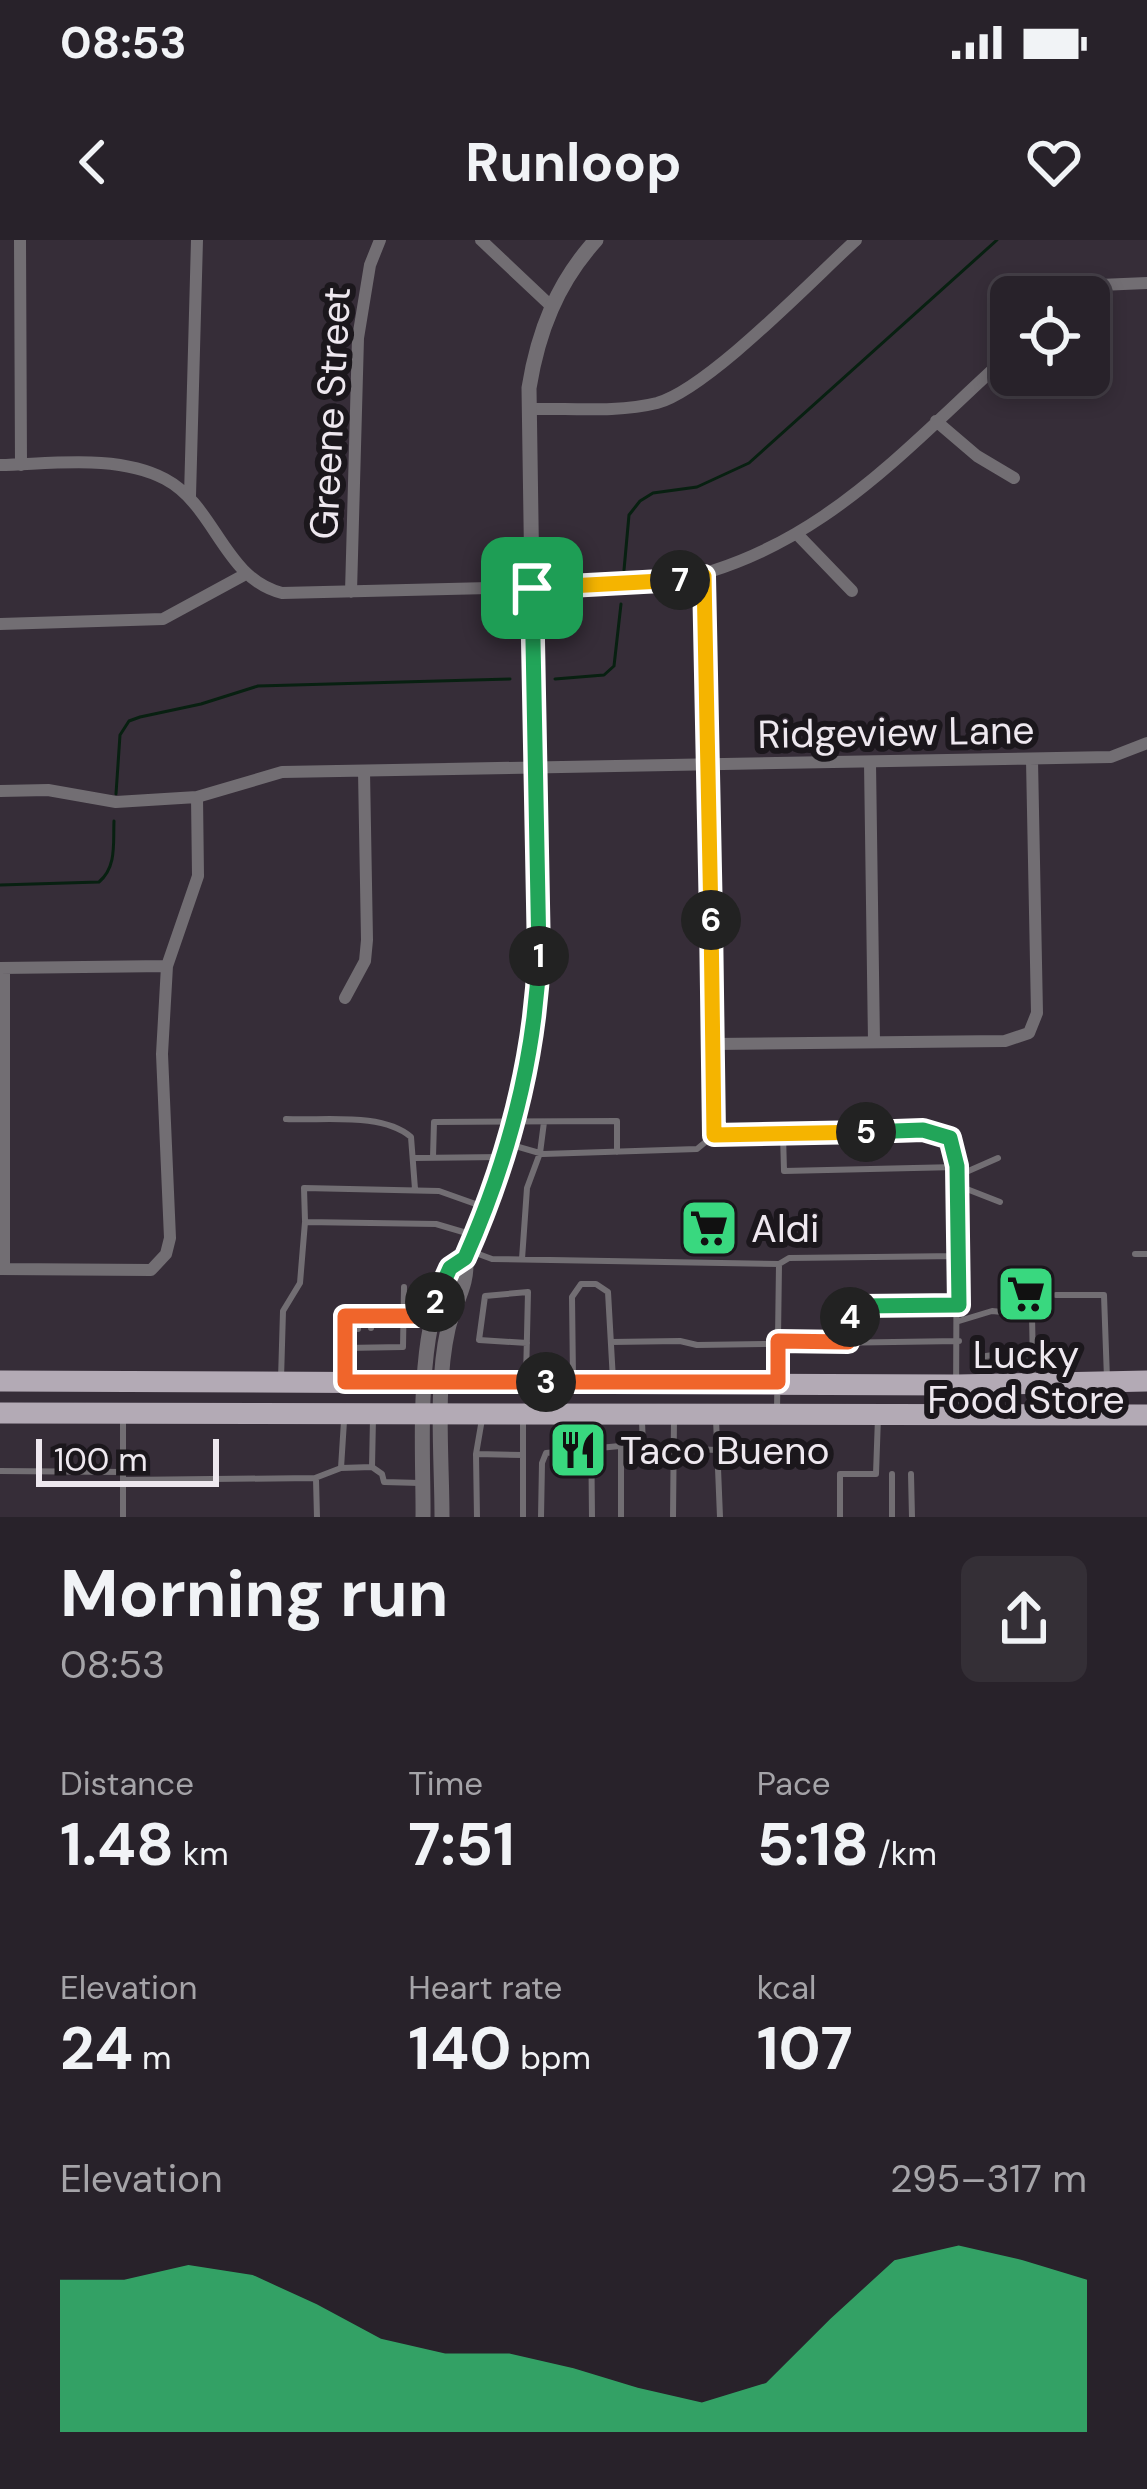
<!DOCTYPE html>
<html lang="en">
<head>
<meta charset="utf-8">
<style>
	body { margin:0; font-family:"DM Sans",sans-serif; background:#342f36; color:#f1f3f6; height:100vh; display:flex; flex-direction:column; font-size:45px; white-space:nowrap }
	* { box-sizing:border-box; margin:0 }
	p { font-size:39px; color:#a5a4a8 }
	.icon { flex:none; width:66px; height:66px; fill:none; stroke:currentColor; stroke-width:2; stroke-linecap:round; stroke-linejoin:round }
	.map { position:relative; height:1277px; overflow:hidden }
	.sheet { display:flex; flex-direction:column; background:#28222a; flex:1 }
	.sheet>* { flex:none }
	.buttons { position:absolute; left:990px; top:36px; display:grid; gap:24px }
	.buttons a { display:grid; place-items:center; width:120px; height:120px; border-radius:18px; background:#28222a; box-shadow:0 6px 18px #0003,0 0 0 3px #443f47; font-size:60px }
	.scale { position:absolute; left:36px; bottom:30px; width:183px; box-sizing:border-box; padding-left:12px; border:6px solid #eee8ef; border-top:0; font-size:33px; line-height:42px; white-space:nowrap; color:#eee8ef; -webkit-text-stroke:9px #1b171c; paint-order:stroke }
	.pin { position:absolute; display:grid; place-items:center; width:102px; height:102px; color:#fff; margin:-51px; border-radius:24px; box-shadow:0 6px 18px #0006 }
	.km { position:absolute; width:60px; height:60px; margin:-30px; border-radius:50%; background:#222; color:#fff; font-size:33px; line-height:60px; text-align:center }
	.round { display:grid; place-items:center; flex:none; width:126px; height:126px; border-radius:18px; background:#342f36 }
	.head { display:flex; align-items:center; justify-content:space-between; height:204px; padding:0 60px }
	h1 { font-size:66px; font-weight:700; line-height:90px }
	.stats { display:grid; grid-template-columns:repeat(3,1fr); gap:18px; height:204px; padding:12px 60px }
	.stats div { display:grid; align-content:center }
	.stats b { font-size:60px; font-weight:700 }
	.stats small { font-size:33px; font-weight:400 }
	.stats p { font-size:33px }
	.chart { height:336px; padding:24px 60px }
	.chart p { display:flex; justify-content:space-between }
	.chart svg { width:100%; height:216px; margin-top:12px; fill:#39d87f; opacity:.7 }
	.status { display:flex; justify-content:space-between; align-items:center; height:84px; padding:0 60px; background:#28222a; direction:ltr }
	.status svg { height:33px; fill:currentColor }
	header { display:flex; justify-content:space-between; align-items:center; height:156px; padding:0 60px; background:#28222a; font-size:54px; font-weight:700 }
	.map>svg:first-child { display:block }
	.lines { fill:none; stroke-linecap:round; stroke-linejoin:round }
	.stream { stroke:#082011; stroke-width:3 }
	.service { stroke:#726e73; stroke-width:6 }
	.minor { stroke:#726e73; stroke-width:12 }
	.tertiary { stroke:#726e73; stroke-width:15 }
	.primary { stroke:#b3aab5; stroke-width:21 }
	.split-1-casing { stroke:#fff; stroke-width:24 }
	.split-2-casing { stroke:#fff; stroke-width:24 }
	.split-3-casing { stroke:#fff; stroke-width:24 }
	.split-4-casing { stroke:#fff; stroke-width:24 }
	.split-5-casing { stroke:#fff; stroke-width:24 }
	.split-6-casing { stroke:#fff; stroke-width:24 }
	.split-7-casing { stroke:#fff; stroke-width:24 }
	.split-8-casing { stroke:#fff; stroke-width:24 }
	.split-1 { stroke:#22a559; stroke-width:15 }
	.split-2 { stroke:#22a559; stroke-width:15 }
	.split-3 { stroke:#f0652b; stroke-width:15 }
	.split-4 { stroke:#f0652b; stroke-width:15 }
	.split-5 { stroke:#22a559; stroke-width:15 }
	.split-6 { stroke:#f5b400; stroke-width:15 }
	.split-7 { stroke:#f5b400; stroke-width:15 }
	.split-8 { stroke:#f5b400; stroke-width:15 }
	.labels { text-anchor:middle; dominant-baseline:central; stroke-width:12; stroke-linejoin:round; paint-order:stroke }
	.street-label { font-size:39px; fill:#eee8ef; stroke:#1b171c }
	.poi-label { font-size:39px; fill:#eee8ef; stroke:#1b171c; text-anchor:start }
</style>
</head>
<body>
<div class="status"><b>08:53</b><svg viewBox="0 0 49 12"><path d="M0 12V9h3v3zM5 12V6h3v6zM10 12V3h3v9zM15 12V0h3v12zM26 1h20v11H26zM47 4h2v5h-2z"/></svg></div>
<header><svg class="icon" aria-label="back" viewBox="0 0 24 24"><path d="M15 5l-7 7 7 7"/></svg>Runloop<svg class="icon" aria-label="heart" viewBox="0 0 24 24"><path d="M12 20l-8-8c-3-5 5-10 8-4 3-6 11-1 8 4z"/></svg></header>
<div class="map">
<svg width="1147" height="1277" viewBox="0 0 1147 1277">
	<rect width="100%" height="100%" fill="#362d38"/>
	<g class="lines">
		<path class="stream" d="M 624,330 L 629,275 L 640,261 L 653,253 L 697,247 L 749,223 L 997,0
			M 555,439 L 604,435 L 614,426 L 621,364
			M 116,554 L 120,495 L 129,481 L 140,477 L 201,464 L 258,446 L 510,439
			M 0,645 L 99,642 C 117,627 113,603 114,581"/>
		<path class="service" d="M 286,879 C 324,881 382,872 411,897 L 415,949
			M 783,894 L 784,931 L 957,927
			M 508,904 L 543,914 L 697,909 L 714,895 L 923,890 L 949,899 L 957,927 L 956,1170
			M 433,917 L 434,882 L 617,881 L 617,912
			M 414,918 L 501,917
			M 957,936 L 998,918
			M 959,946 L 1000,962
			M 305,981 L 304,948 L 439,951 L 484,967
			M 473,1012 L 492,1019 L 779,1024 L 777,1171
			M 1135,1014 L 1147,1014
			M 522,1019 L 527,948 L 540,913 L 544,882
			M 779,1024 L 789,1018 L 958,1016
			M 1056,1055 L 1104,1055 L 1107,1139
			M 358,1076 L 358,1089
			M 371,1076 L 371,1088
			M 959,1081 L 992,1071 L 1032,1075 L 1033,1127
			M 611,1102 L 680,1101 L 697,1105 L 959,1101
			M 848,1102 L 852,1071 L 860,1066 L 959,1065
			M 345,1108 L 403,1107 L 404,1047
			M 345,1138 L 345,1076 L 432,1076
			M 526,1138 L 528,1052 L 485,1056 L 479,1100 L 527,1103
			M 573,1138 L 572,1057 L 581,1044 L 596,1044 L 608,1052 L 613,1140
			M 281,1139 L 283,1071 L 300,1043 L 305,982 L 436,984 L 470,994
			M 984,1141 L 986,1116 L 1015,1112 L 1030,1118 L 1034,1140
			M 123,1179 L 123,1277
			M 591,1179 L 592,1277
			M 716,1179 L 720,1277
			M 568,1180 L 569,1213
			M 643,1207 L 717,1210
			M 476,1214 L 523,1215
			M 372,1227 L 373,1178
			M 341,1228 L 372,1227 L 382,1234 L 384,1242 L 420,1243
			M 0,1231 L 123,1232
			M 892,1234 L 892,1277
			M 911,1234 L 912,1277
			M 316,1239 L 317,1277
			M 123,1240 L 315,1238 L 341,1228 L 344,1181
			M 477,1277 L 476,1214 L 482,1179
			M 523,1277 L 523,1179
			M 541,1277 L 542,1223 L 546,1213 L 620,1206
			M 621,1277 L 621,1206 L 643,1207 L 642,1181
			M 673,1277 L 674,1178
			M 840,1277 L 840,1234 L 876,1234 L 878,1177"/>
		<path class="minor" d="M 20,0 L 21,225
			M 481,0 L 551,66
			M 1076,57 L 1100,45 L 1147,43
			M 528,169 C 569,168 617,173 657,163 C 708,149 813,39 856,0
			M 936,181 L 977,216 L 1014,238
			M 0,225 C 52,224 118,214 165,239 C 216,266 223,338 282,353 L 658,344 C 813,318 900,213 1011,113
			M 190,256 L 197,0
			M 798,295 L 852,351
			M 704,336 L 714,895
			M 351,352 L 358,98 L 370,25 L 380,0
			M 0,384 L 163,379 L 244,335
			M 870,523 L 874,802
			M 0,551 L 48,550 L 116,562 L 197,557 L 282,532 L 1111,517 L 1147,503
			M 0,728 L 167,726
			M 4,728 L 4,1029
			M 345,758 L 365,721 L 367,700 L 364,531
			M 713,804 L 1005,801 L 1029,793 L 1037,773 L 1032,520
			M 0,1029 L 151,1030 L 166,1014 L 170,998 L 162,814 L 167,726 L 198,636 L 197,557"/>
		<path class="tertiary" d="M 423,1277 C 424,1216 411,1053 465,1018
			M 442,1277 C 442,1219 435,1146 448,1089 C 453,1066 470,1042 465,1018 C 504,929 527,839 538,743 L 529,148 C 538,92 557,43 596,0"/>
		<path class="primary" d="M 0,1141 L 957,1145 L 1147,1141
			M 0,1173 L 1147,1175"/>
	</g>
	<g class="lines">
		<g class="split-1-casing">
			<path id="split-1" d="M 532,348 L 539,716"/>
		</g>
		<g class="split-2-casing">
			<path id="split-2" d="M 435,1062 L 450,1028 L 465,1018 C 507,923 535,821 539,716"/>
		</g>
		<g class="split-3-casing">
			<path id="split-3" d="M 435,1062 L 432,1076 L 345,1076 L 345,1142 L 546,1142"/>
		</g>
		<g class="split-4-casing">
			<path id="split-4" d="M 546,1142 L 778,1142 L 778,1101 L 848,1102 L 850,1077"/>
		</g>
		<g class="split-5-casing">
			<path id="split-5" d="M 850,1077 L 852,1070 L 860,1066 L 959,1065 L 957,926 L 950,898 L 923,890 L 866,892"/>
		</g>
		<g class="split-6-casing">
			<path id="split-6" d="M 711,680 L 714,895 L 866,892"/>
		</g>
		<g class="split-7-casing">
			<path id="split-7" d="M 680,340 L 704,336 L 711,680"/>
		</g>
		<g class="split-8-casing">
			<path id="split-8" d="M 532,348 L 680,340"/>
		</g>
		<use href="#split-1" class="split-1"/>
		<use href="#split-2" class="split-2"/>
		<use href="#split-3" class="split-3"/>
		<use href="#split-4" class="split-4"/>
		<use href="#split-5" class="split-5"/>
		<use href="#split-6" class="split-6"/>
		<use href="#split-7" class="split-7"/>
		<use href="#split-8" class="split-8"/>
	</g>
	<defs>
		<g id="supermarket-square" transform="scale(3)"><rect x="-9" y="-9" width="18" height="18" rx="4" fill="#39d87f" stroke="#1b171c"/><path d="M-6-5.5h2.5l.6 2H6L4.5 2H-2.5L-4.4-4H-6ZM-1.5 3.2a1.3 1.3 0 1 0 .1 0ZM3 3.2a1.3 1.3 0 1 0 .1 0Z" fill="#111"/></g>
		<g id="restaurant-square" transform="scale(3)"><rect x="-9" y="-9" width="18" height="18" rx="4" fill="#39d87f" stroke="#1b171c"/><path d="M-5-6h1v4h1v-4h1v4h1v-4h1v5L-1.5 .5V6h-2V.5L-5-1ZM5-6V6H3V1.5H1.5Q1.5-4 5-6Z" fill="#111"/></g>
	</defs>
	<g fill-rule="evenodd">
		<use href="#supermarket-square" x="709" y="988"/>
		<use href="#supermarket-square" x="1026" y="1054"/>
		<use href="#restaurant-square" x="578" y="1210"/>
	</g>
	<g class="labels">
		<g class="street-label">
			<text transform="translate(330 173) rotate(-87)">Greene Street</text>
			<text transform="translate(896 492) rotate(-1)">Ridgeview Lane</text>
		</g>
		<g class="poi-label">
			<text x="751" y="988">Aldi</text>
			<text x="1026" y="1114" text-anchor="middle">Lucky<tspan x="1026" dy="45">Food Store</tspan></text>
			<text x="620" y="1210">Taco Bueno</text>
		</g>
	</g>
</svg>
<div class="buttons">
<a><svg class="icon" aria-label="locate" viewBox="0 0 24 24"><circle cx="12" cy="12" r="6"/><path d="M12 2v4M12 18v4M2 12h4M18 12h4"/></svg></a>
</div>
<div class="scale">100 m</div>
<div class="pin" style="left:532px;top:348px;background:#1e9e55"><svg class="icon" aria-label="arrive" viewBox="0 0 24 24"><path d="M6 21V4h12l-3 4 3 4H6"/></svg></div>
<b class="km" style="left:539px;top:716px">1</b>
<b class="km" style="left:435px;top:1062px">2</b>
<b class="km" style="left:546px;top:1142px">3</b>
<b class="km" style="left:850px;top:1077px">4</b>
<b class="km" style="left:866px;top:892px">5</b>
<b class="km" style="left:711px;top:680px">6</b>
<b class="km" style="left:680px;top:340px">7</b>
</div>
<section class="sheet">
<div class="head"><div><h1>Morning run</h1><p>08:53</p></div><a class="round"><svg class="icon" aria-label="share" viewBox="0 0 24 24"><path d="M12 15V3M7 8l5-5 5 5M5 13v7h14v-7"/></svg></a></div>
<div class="stats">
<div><p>Distance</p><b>1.48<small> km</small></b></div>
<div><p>Time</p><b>7:51</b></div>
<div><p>Pace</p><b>5:18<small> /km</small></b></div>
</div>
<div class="stats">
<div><p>Elevation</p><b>24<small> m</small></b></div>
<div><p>Heart rate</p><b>140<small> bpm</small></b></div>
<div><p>kcal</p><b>107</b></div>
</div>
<div class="chart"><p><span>Elevation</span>295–317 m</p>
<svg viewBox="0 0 160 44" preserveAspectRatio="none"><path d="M0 44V13L10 13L20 10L30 12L40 18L50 25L60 28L70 28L80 31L90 35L100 38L110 34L120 21L130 9L140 6L150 9L160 13V44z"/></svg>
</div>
</section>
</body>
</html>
